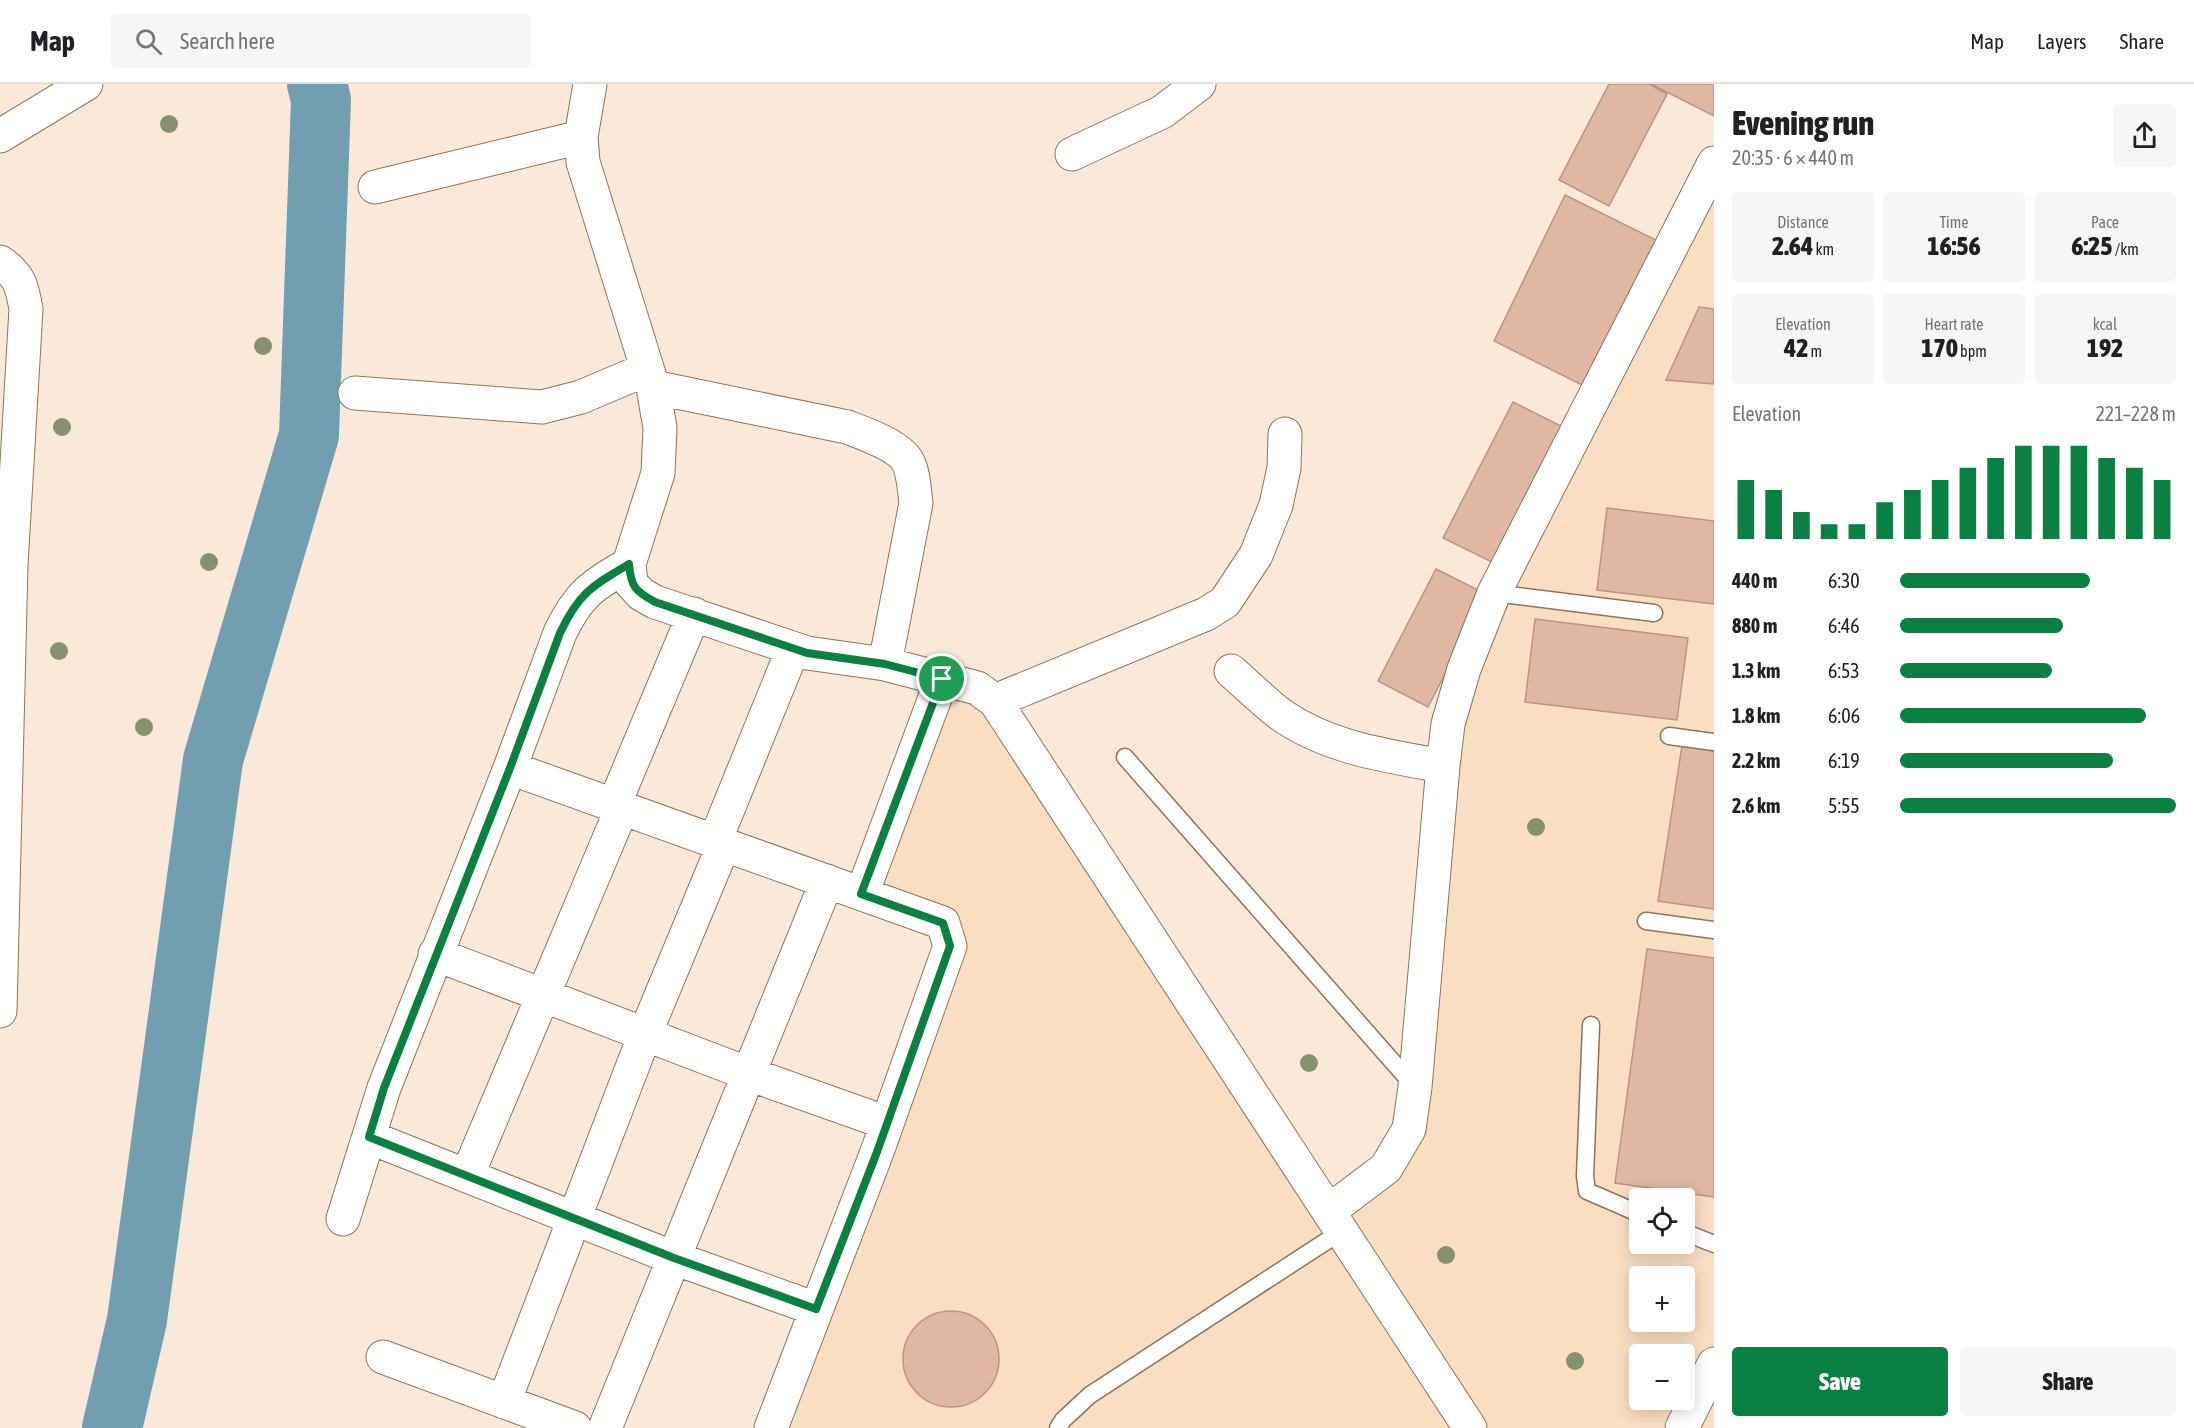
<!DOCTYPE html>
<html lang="en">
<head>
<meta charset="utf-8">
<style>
	body { margin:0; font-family:"Asap Condensed",sans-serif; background:#f6f6f6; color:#202124; height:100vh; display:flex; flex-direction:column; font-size:22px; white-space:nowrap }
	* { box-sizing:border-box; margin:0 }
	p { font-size:20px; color:#757577 }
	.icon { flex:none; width:33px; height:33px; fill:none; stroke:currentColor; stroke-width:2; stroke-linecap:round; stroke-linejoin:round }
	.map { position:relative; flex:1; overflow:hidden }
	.sheet { display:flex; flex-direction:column; background:#fff; width:480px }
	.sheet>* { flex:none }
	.tools { position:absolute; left:1629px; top:1104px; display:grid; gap:12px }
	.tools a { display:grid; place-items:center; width:66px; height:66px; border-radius:6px; background:#fff; box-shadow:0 3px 15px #0003; font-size:30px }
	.pin { position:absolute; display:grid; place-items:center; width:51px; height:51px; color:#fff; margin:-26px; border:3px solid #fff; border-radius:50%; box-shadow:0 2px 6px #0007 }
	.round { display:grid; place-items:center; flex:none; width:63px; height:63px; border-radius:6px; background:#f6f6f6 }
	.head { display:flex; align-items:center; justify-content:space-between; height:102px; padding:0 18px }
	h1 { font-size:33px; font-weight:800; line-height:45px }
	.figures { display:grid; grid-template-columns:repeat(3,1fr); gap:9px; height:102px; padding:6px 18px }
	.figures div { display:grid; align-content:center; border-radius:6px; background:#f6f6f6; text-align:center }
	.figures b { font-size:26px; font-weight:800 }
	.figures small { font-size:16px; font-weight:400 }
	.figures p { font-size:16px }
	.chart { height:168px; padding:12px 18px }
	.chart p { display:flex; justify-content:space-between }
	.chart svg { width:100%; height:108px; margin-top:6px; stroke:#0b8043; stroke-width:6 }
	.action { display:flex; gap:12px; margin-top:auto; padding:12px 18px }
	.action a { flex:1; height:69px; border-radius:6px; background:#0b8043; color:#fff; font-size:24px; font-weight:800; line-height:69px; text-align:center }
	.action a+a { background:#f6f6f6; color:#202124 }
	ul { padding:0 18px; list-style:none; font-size:20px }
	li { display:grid; grid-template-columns:96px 72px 1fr; align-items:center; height:45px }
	li i { height:15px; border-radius:8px; background:#0b8043 }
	header { display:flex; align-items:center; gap:36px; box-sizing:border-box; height:84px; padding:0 30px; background:#fff; border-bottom:2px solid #e0e0e0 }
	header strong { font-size:28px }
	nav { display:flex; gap:33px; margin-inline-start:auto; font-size:21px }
	.search { width:420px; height:54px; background:#f6f6f6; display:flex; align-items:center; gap:15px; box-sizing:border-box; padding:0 21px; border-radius:6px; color:#757577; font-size:22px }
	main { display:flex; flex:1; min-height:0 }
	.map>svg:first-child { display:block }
	.built { fill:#fadec2; fill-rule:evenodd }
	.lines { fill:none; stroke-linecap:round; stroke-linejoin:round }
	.river { stroke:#729fb0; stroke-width:60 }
	.building { fill:#dfb7a3; stroke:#b89584; stroke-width:1.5 }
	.service-casing { stroke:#8e745b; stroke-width:19 }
	.minor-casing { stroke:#8e745b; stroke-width:35 }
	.tertiary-casing { stroke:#8e745b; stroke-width:35 }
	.service { stroke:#fff; stroke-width:16 }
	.minor { stroke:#fff; stroke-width:33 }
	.tertiary { stroke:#fff; stroke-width:33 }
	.tree { fill:#869170 }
	.route-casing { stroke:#fff; stroke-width:12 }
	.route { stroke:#0b8043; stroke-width:8 }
</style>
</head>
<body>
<header>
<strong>Map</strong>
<div class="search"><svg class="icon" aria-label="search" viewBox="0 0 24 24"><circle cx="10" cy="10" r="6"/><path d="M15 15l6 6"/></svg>Search here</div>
<nav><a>Map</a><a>Layers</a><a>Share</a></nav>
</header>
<main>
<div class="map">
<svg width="1714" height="1344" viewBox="0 0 1714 1344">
	<rect width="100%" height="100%" fill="#fae9d8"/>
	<path class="built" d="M 1714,84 L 1714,1344 L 1474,1344 L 1341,1134 L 1395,1086 L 1452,683 L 1474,585 ZM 1640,1114 L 1684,1114 L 1684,1160 L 1640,1160 ZM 1640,1192 L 1684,1192 L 1684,1238 L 1640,1238 ZM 1640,1270 L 1684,1270 L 1684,1316 L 1640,1316 Z
		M 946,601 L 974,610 L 1458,1344 L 776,1344 L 956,864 L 872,806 Z"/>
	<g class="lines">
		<path class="river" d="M 112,1344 L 137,1236 L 213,676 L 309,351 L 321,16 L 317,0"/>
	</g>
	<path class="building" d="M 1609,0 L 1649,0 L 1667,10 L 1609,122 L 1559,96 Z
		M 1651,0 L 1714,0 L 1714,32 Z
		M 1565,111 L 1660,158 L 1588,304 L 1494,257 Z
		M 1699,223 L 1714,225 L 1714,300 L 1666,296 Z
		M 1513,318 L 1573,348 L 1504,484 L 1443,454 Z
		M 1607,424 L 1714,437 L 1714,520 L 1597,506 Z
		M 1436,485 L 1486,510 L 1428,623 L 1378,597 Z
		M 1535,535 L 1688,554 L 1677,636 L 1525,618 Z
		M 1682,662 L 1714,667 L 1714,825 L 1658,817 Z
		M 1647,865 L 1714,874 L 1714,1113 L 1615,1099 Z
		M903 1275a48 48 0 1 1 96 0a48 48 0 1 1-96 0Z"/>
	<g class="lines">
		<g class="service-casing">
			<path id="service" d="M 1494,509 L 1654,529
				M 1669,652 L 1714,658
				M 1125,673 L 1414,1002
				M 1646,837 L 1714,846
				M 1591,941 L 1585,1092 L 1587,1107 L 1640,1130
				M 1684,1148 L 1714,1160
				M 1058,1344 L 1063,1336 L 1090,1311 L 1342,1147"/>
		</g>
		<g class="minor-casing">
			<path id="minor" d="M 590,0 L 581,53 L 583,78 L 653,303 L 660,344 L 658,389 L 629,480 L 631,499 L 641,510 L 655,518 L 807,569 L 885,580 L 977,604 L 995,617 L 1470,1344
				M 1072,70 L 1162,28 L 1199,0
				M 375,103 L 581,53
				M 0,178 C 20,192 22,202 26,225 L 11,481 L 0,927
				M 653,303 L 847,343 C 863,349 900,362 908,378 C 914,390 914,405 916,419 L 885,580
				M 355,309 L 542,323 L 581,313 L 647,285
				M 1231,587 C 1247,601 1263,617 1280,630 C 1328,664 1387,672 1443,682
				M 995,617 L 1206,530 L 1225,518 L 1256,471 L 1276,421 L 1284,384 L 1285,350
				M 510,684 L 943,839 L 950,862 L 877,1068 L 771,1344
				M 614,721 L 694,530
				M 715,757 L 793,565
				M 862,810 L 942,595
				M 435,870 L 749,990 L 887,1039
				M 369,1053 L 674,1174 L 816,1225
				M 467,1092 L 622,724
				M 1329,1127 L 1386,1084 L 1409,1045 L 1415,1003 L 1443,682 L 1448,640 L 1464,585 L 1494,509 L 1714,79
				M 343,1135 L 384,1004 L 510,684 L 560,549 C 579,509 592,502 629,480
				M 383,1273 L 575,1344
				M 504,1318 L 645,950 L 724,760
				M 605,1344 L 827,797
				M 1682,1344 L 1714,1280"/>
		</g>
		<g class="tertiary-casing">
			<path id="tertiary" d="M 0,52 L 86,0"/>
		</g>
		<use href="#service" class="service"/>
		<use href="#minor" class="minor"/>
		<use href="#tertiary" class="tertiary"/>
	</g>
	<g class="tree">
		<circle cx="169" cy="40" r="9"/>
		<circle cx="263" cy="262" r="9"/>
		<circle cx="62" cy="343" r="9"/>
		<circle cx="209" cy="478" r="9"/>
		<circle cx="59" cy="567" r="9"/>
		<circle cx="144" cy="643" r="9"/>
		<circle cx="1536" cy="743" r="9"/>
		<circle cx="1309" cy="979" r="9"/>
		<circle cx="1446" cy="1171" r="9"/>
		<circle cx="1575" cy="1277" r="9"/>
	</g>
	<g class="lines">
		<g class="route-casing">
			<path id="route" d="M 629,480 C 631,503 635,507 655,518 L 807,569 L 885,580 L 942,595 L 861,810 L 943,839 L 950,862 L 877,1068 L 816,1225 L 674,1174 L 369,1053 L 384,1004 L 510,684 L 560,549 C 579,509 592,502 629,480 Z"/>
		</g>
		<use href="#route" class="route"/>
	</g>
</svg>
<div class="tools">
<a><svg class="icon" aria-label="locate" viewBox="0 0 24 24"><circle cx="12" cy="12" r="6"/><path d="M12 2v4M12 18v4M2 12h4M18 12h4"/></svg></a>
<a>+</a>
<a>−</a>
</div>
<div class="pin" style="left:942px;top:595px;background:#1e9e55"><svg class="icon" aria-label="arrive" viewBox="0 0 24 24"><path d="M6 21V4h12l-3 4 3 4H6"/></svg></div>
</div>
<section class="sheet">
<div class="head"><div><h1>Evening run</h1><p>20:35 · 6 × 440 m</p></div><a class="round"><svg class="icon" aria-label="share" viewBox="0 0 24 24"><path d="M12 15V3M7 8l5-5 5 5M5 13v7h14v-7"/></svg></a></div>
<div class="figures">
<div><p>Distance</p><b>2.64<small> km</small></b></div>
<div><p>Time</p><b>16:56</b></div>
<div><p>Pace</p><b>6:25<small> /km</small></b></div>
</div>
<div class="figures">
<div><p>Elevation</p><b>42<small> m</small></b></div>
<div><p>Heart rate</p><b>170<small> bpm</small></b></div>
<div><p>kcal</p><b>192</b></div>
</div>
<div class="chart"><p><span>Elevation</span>221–228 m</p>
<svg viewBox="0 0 160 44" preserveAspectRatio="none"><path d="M5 44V20M15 44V24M25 44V33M35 44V38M45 44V38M55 44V29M65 44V24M75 44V20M85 44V15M95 44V11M105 44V6M115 44V6M125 44V6M135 44V11M145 44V15M155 44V20"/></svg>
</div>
<ul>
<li><b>440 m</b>6:30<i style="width:69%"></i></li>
<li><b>880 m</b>6:46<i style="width:59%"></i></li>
<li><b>1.3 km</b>6:53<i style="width:55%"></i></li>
<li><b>1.8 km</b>6:06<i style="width:89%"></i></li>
<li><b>2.2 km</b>6:19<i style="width:77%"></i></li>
<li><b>2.6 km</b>5:55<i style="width:100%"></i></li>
</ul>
<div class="action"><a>Save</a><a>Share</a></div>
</section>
</main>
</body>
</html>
